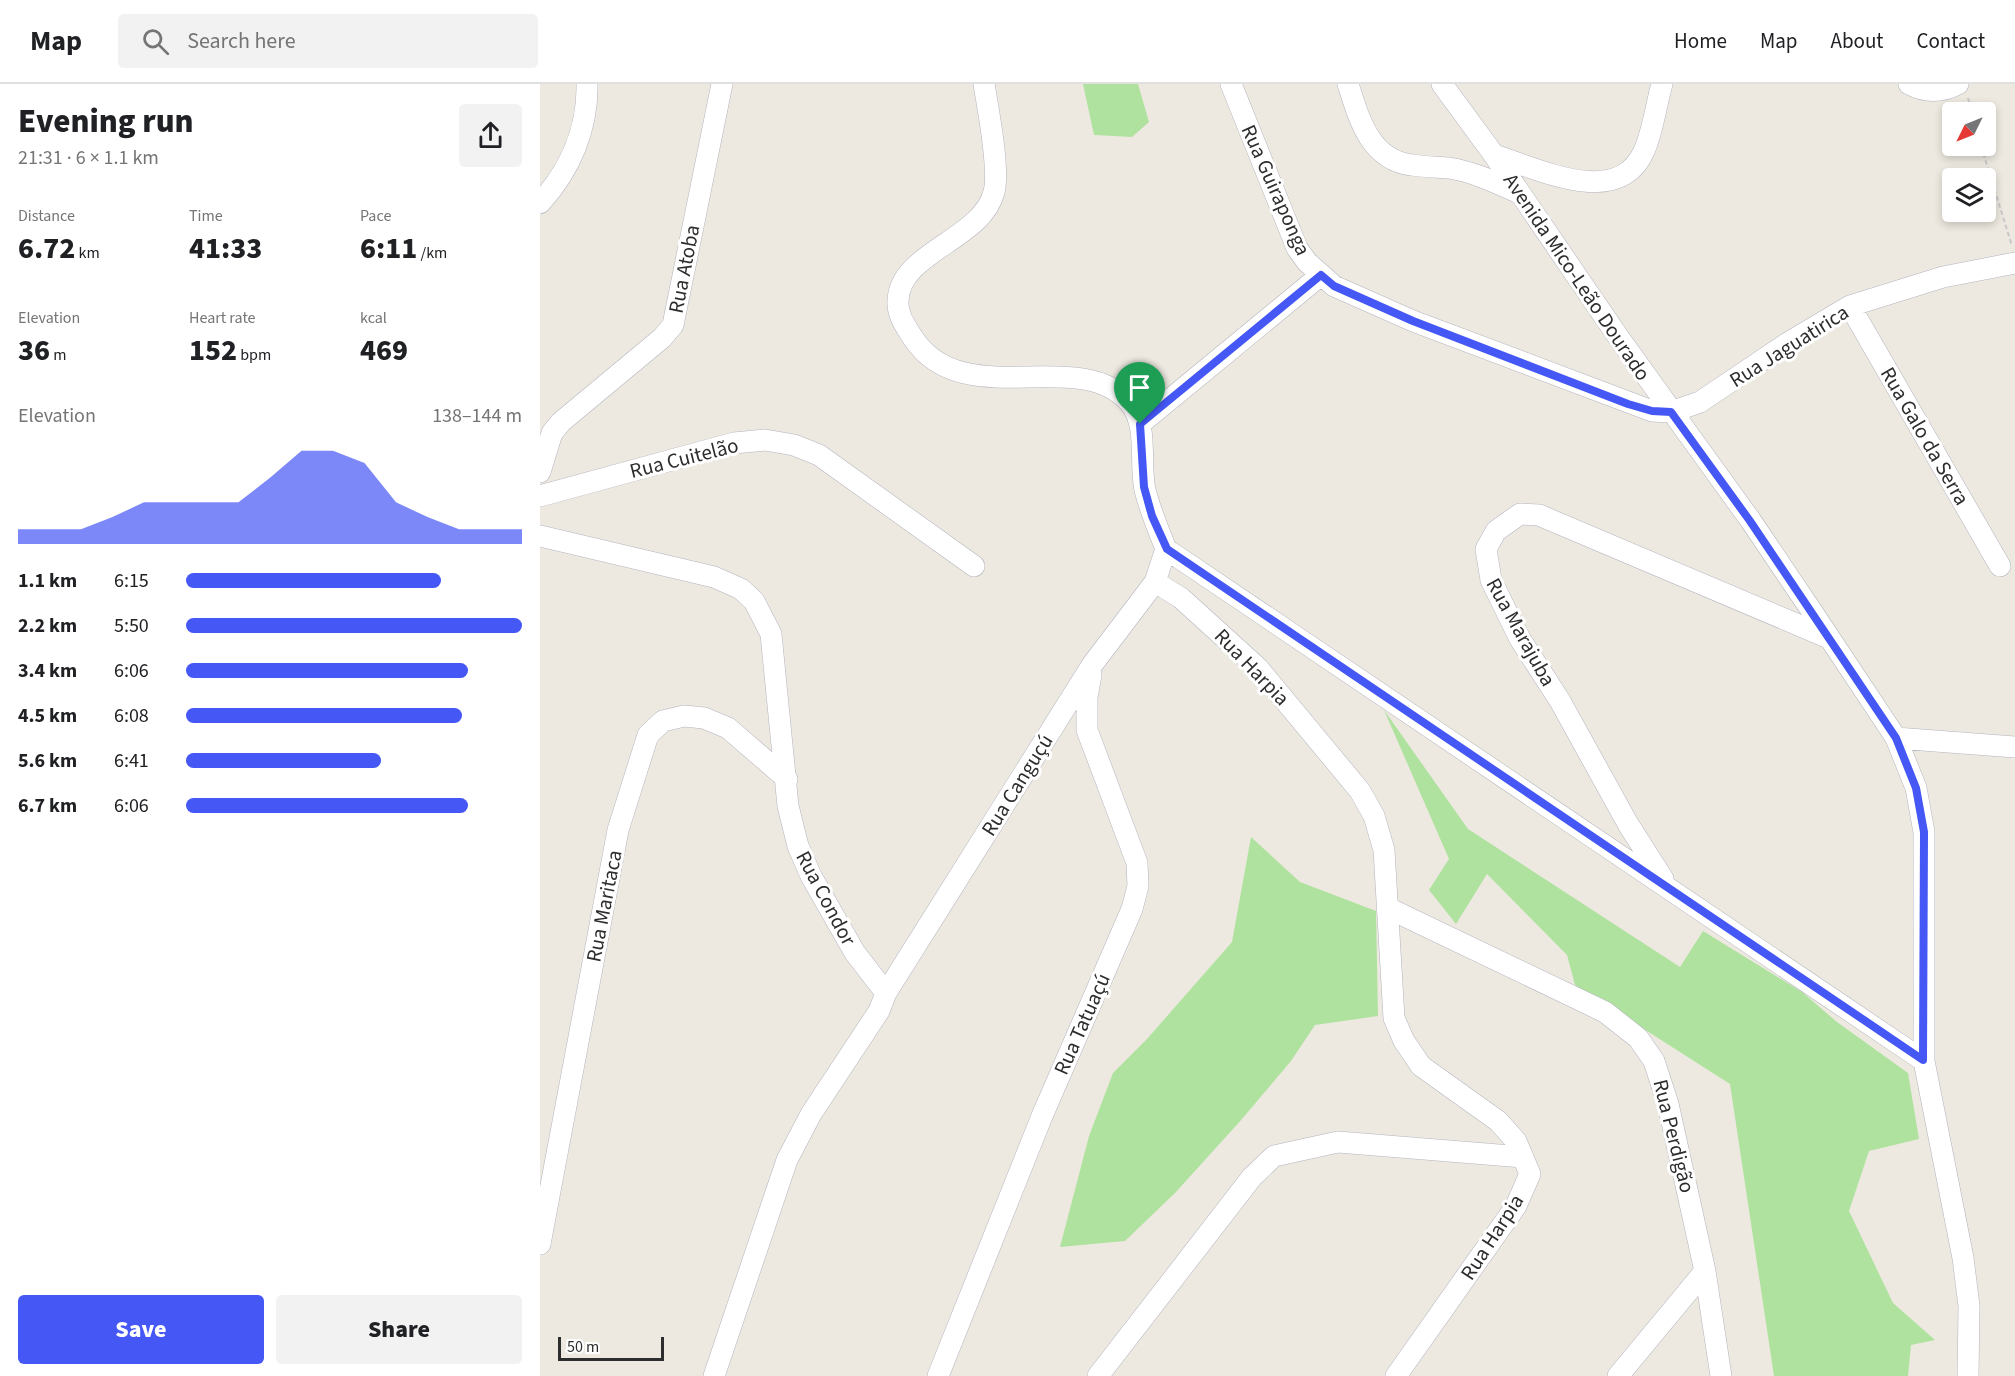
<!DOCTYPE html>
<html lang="en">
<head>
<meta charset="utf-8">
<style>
	body { margin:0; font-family:"Source Sans 3",sans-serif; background:#f2f2f2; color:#202124; height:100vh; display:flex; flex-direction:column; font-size:22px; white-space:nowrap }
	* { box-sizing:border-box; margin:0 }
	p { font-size:20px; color:#757577 }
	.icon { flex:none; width:33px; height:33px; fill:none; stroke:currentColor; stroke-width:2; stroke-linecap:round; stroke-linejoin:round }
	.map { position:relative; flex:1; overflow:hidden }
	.drawer { display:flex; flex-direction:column; background:#fff; width:540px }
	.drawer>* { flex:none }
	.needle { width:39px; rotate:227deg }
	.tools { position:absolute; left:1402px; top:18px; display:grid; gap:12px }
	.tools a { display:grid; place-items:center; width:54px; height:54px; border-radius:6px; background:#fff; box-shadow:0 3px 9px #0003; font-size:30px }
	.scale { position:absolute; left:18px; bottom:15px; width:106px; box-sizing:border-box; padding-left:6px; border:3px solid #2d2d2d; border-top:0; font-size:16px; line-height:21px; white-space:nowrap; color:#2d2d2d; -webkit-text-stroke:4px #fff; paint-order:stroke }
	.pin { position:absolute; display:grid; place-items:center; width:51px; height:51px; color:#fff; margin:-62px -26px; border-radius:50% 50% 50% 0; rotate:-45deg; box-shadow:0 0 6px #0007 }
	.pin .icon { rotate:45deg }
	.round { display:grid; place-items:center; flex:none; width:63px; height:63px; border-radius:6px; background:#f2f2f2 }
	.summary { display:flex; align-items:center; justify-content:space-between; height:102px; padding:0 18px }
	h1 { font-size:33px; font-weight:800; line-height:45px }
	.figures { display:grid; grid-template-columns:repeat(3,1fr); gap:9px; height:102px; padding:6px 18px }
	.figures div { display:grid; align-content:center }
	.figures b { font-size:30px; font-weight:800 }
	.figures small { font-size:16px; font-weight:400 }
	.figures p { font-size:16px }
	.chart { height:168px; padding:12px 18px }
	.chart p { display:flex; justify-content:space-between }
	.chart svg { width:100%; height:108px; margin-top:6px; fill:#4557f5; opacity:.7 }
	.action { display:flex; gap:12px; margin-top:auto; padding:12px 18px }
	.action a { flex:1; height:69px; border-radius:6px; background:#4557f5; color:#fff; font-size:24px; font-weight:800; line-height:69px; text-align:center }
	.action a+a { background:#f2f2f2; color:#202124 }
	ul { padding:0 18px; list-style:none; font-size:20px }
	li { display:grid; grid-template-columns:96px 72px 1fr; align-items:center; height:45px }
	li i { height:15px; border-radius:8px; background:#4557f5 }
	header { display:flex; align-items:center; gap:36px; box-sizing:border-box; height:84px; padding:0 30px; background:#fff; border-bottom:2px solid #e0e0e0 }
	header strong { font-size:28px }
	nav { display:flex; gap:33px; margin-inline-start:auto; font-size:21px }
	.search { width:420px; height:54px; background:#f2f2f2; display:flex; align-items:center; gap:15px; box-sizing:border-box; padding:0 21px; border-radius:6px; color:#757577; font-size:22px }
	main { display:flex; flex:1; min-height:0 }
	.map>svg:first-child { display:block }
	.green { fill:#afe29e }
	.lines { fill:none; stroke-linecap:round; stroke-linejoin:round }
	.minor-casing { stroke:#b3b4bf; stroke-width:22 }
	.path { stroke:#c8c8c8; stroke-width:2; stroke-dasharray:4.5 3; stroke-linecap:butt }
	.minor { stroke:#fff; stroke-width:21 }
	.route-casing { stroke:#fff; stroke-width:12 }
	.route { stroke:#4557f5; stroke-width:8 }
	.labels { text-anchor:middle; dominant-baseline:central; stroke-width:6; stroke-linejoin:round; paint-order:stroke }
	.street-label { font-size:21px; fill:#2d2d2d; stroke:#fff }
</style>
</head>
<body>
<header>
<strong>Map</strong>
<div class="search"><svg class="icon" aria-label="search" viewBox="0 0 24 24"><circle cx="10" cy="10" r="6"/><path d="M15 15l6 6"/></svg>Search here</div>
<nav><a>Home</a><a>Map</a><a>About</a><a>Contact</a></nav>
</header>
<main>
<section class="drawer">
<div class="summary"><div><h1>Evening run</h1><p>21:31 · 6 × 1.1 km</p></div><a class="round"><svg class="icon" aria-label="share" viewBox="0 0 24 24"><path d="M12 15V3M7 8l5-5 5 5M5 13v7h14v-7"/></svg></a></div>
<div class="figures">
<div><p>Distance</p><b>6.72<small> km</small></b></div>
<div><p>Time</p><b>41:33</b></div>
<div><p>Pace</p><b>6:11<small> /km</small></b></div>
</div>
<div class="figures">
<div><p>Elevation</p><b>36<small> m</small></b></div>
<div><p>Heart rate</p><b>152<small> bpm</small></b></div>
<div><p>kcal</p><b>469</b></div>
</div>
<div class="chart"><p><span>Elevation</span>138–144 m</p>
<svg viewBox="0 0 160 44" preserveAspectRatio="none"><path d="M0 44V38L10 38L20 38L30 33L40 27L50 27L60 27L70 27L80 17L90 6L100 6L110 11L120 27L130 33L140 38L150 38L160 38V44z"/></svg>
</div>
<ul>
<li><b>1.1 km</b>6:15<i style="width:76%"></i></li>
<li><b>2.2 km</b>5:50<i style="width:100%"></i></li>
<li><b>3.4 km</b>6:06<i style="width:84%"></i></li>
<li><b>4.5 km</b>6:08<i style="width:82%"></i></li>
<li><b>5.6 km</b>6:41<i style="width:58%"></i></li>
<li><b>6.7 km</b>6:06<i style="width:84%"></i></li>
</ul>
<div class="action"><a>Save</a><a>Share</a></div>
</section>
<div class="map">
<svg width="1475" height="1292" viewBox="0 0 1475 1292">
	<rect width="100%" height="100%" fill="#ede9e0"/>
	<path class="green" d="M 543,0 L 598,0 L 609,38 L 592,53 L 554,51 Z
		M 844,626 L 928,745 L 1140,883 L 1163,847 L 1262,908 L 1297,938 L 1368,989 L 1379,1055 L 1329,1067 L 1309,1127 L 1353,1219 L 1395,1256 L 1371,1261 L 1368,1292 L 1234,1292 L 1190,1000 L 1035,901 L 1027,871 L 947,790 L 916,840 L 889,806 L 909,775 Z
		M 711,753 L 760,798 L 836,827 L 838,932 L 775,941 L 751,977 L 702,1035 L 635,1109 L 585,1157 L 520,1163 L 549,1052 L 573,989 L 607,955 L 692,858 Z"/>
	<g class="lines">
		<g class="minor-casing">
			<path id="minor" d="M 691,0 L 757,164 L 767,178 L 794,202 L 873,237 L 1112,327 L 1131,328 L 1160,318 L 1246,260 L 1310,222 L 1403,193 L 1475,179
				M 808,0 C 819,35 830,76 872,81 C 885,83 897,83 909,84 C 934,88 957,99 979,109
				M 902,0 L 954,71 L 1079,254 L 1211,437 L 1273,529 L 1356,654 L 1376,704 L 1384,748 L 1384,977 L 1423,1174 L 1429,1222 L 1428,1292
				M 1369,0 C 1386,9 1401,9 1418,0
				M 954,71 C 997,84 1078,126 1104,67 C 1113,47 1116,21 1122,0
				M 0,119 C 30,86 48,45 47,0
				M 1310,222 L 1460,482
				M 600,340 L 781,191
				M 0,388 L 12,349 L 21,338 L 122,254 L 133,241 L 182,0
				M 0,412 L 194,359 L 225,356 L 254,361 L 279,371 L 434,482
				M 0,452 L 174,493 L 201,505 L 214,517 L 231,550 L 248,722 L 258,762 L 271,792 L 315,869 L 346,909
				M 626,465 L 1384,977
				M 615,498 L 641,514 L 718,584 L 820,707 L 834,732 L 844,766 L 854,934 L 864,957 L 881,982 L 958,1037 L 976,1057 L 990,1090 L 976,1122 L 856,1292
				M 1356,654 L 1475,663
				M 1123,795 L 1088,740 L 1020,617 L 980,555 L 951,496 L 946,465 L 956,447 L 980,430 L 999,431 L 1289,554
				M 848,824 L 1065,928 L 1098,954 L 1114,977 L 1128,1020 L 1165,1187 L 1181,1292
				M 0,1160 L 78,746 L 108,651 L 123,637 L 144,632 L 164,634 L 188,644 L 247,695
				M 174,1292 L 247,1076 L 271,1030 L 339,927 L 346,909 L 552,581 L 615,498 L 626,465 C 618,445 610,426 605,406 C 599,379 609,340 589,318 C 538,261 423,330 373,254 C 366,243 357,231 358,217 C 359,168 442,156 454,108 C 460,86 448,25 444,0
				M 398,1292 L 502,1032 L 592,825 L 598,802 L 597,779 L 547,646 L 547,613 L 551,591
				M 558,1292 L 712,1093 L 734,1072 L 798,1058 L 983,1073
				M 1078,1292 L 1165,1187"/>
		</g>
		<path class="path" d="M 1428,14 L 1432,28
			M 1441,62 L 1472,162"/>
		<use href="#minor" class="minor"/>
	</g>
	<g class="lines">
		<g class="route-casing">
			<path id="route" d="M 781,191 L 794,202 L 873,237 L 1088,320 L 1112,327 L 1131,328 L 1210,437 L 1356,654 L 1376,704 L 1384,748 L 1383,976 L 627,465 L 612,432 L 604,403 L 600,340 Z"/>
		</g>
		<use href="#route" class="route"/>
	</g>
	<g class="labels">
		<g class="street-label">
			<text transform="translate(736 106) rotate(66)">Rua Guiraponga</text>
			<text transform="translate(144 185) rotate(-79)">Rua Atoba</text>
			<text transform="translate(1037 193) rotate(56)">Avenida Mico-Leão Dourado</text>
			<text transform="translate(1249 262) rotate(-32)">Rua Jaguatirica</text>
			<text transform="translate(1385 352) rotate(60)">Rua Galo da Serra</text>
			<text transform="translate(144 374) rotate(-14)">Rua Cuitelão</text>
			<text transform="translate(981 548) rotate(61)">Rua Marajuba</text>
			<text transform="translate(712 583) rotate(46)">Rua Harpia</text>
			<text transform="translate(477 701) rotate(-58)">Rua Canguçú</text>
			<text transform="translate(286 814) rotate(62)">Rua Condor</text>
			<text transform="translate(64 822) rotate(-79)">Rua Maritaca</text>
			<text transform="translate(542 940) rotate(-66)">Rua Tatuaçú</text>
			<text transform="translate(1134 1052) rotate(76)">Rua Perdigão</text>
			<text transform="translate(952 1153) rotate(-57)">Rua Harpia</text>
		</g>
	</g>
</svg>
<div class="tools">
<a><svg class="needle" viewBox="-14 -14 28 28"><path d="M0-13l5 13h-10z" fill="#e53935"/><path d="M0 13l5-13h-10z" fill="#757577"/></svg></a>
<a><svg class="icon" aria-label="layers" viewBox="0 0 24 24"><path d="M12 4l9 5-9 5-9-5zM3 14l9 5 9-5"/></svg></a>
</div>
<div class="scale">50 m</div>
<div class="pin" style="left:600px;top:340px;background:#1e9e55"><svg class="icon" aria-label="arrive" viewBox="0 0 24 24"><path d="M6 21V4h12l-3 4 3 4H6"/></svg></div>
</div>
</main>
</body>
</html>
